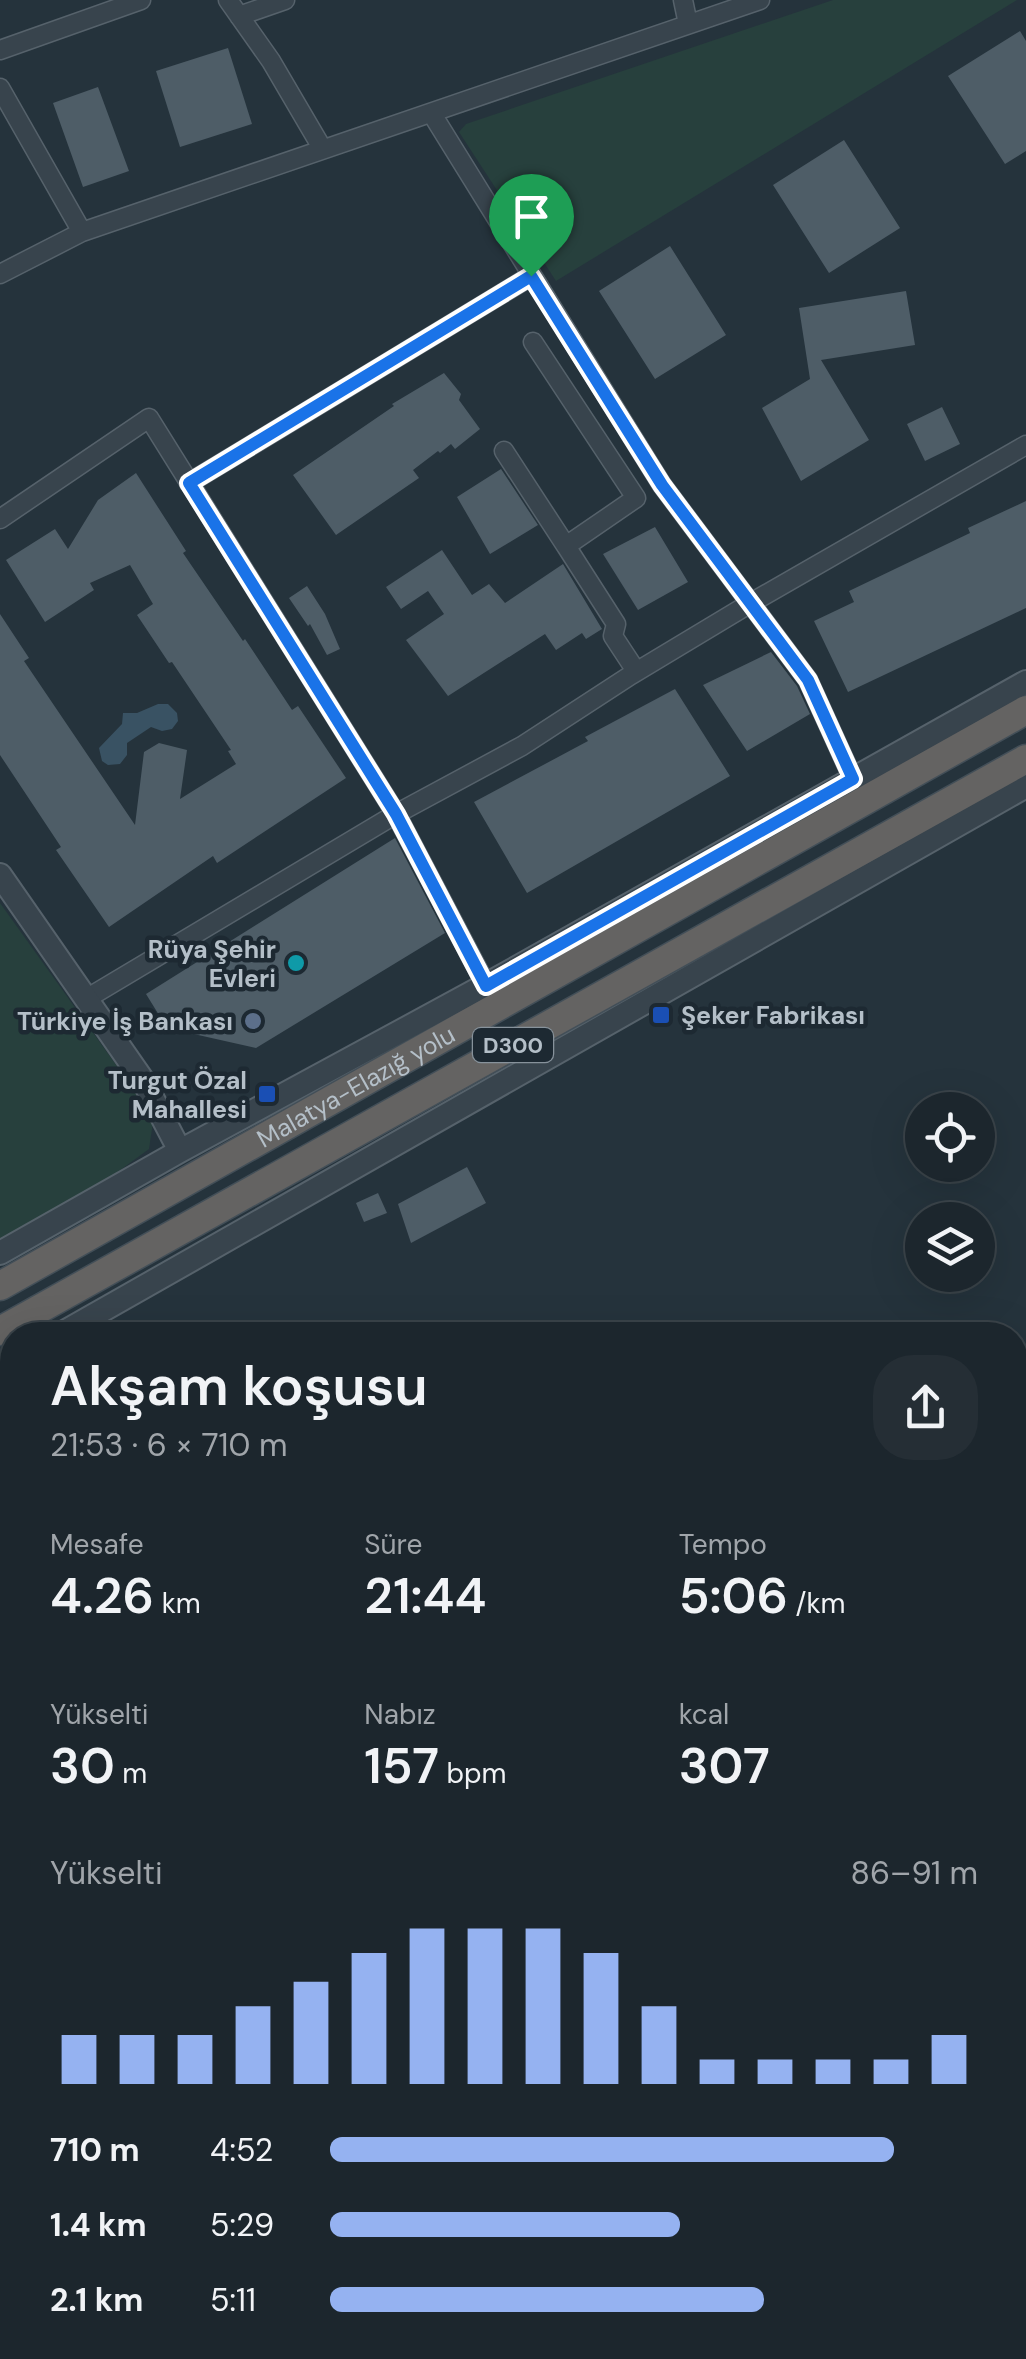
<!DOCTYPE html>
<html lang="tr">
<head>
<meta charset="utf-8">
<style>
	body { margin:0; font-family:"DM Sans",sans-serif; background:#252e35; color:#f1f3f6; height:100vh; display:flex; flex-direction:column; font-size:38px; white-space:nowrap }
	* { box-sizing:border-box; margin:0 }
	p { font-size:32px; color:#a0a5aa }
	.icon { flex:none; width:55px; height:55px; fill:none; stroke:currentColor; stroke-width:2; stroke-linecap:round; stroke-linejoin:round }
	.map { position:relative; flex:1; overflow:hidden }
	.details { position:absolute; left:0px; top:1322px; width:1028px; height:1038px; display:flex; flex-direction:column; background:#1c262d; border-radius:40px 40px 0 0; box-shadow:0 10px 40px #0002,0 0 0 2px #3a4349 }
	.details>* { flex:none }
	.controls { position:absolute; left:905px; top:1092px; display:grid; gap:20px }
	.controls a { display:grid; place-items:center; width:90px; height:90px; border-radius:50%; background:#1c262d; box-shadow:0 10px 40px #0002,0 0 0 2px #3a4349; font-size:50px }
	.pin { position:absolute; display:grid; place-items:center; width:85px; height:85px; color:#fff; margin:-102px -42px; border-radius:50% 50% 50% 0; rotate:-45deg; box-shadow:0 0 10px #0007 }
	.pin .icon { rotate:45deg }
	.round { display:grid; place-items:center; flex:none; width:105px; height:105px; border-radius:40px; background:#252e35 }
	.overview { display:flex; align-items:center; justify-content:space-between; height:170px; padding:0 50px }
	h1 { font-size:55px; font-weight:600; line-height:75px }
	.metrics { display:grid; grid-template-columns:repeat(3,1fr); gap:15px; height:170px; padding:10px 50px }
	.metrics div { display:grid; align-content:center }
	.metrics b { font-size:50px; font-weight:600 }
	.metrics small { font-size:28px; font-weight:400 }
	.metrics p { font-size:28px }
	.chart { height:280px; padding:20px 50px }
	.chart p { display:flex; justify-content:space-between }
	.chart svg { width:100%; height:180px; margin-top:10px; stroke:#95b2f1; stroke-width:6 }
	ul { padding:0 50px; list-style:none; font-size:32px }
	li { display:grid; grid-template-columns:160px 120px 1fr; align-items:center; height:75px }
	li i { height:25px; border-radius:12px; background:#95b2f1 }
	.map>svg:first-child { display:block }
	.green { fill:#27403d }
	.water { fill:#395263 }
	.building { fill:#4e5d67 }
	.lines { fill:none; stroke-linecap:round; stroke-linejoin:round }
	.minor-casing { stroke:#56626b; stroke-width:21 }
	.tertiary-casing { stroke:#56626b; stroke-width:26 }
	.secondary-casing { stroke:#56626b; stroke-width:29 }
	.trunk-casing { stroke:#434f58; stroke-width:31 }
	.minor { stroke:#38444d; stroke-width:18 }
	.tertiary { stroke:#38444d; stroke-width:22 }
	.secondary { stroke:#46545f; stroke-width:25 }
	.trunk { stroke:#646362; stroke-width:28 }
	.route-casing { stroke:#fff; stroke-width:20 }
	.route { stroke:#1a73e8; stroke-width:12 }
	.culture-dot { fill:#0f9aa8; stroke:#1d2932; stroke-width:4 }
	.transit-dot { fill:#1a4fb4; stroke:#1d2932; stroke-width:4 }
	.service-dot { fill:#5c6f8a; stroke:#1d2932; stroke-width:4 }
	.labels { text-anchor:middle; dominant-baseline:central; stroke-width:9; stroke-linejoin:round; paint-order:stroke }
	.shield { fill:#1d2932; stroke:#87929b; stroke-width:2.5 }
	.shield-label { font-size:22px; font-weight:bold; fill:#b4bfc8 }
	.poi-label { font-size:25px; font-weight:bold; fill:#b4bfc8; stroke:#1d2932; text-anchor:end }
	.street-label { font-size:25px; fill:#b4bfc8; stroke:#1d2932 }
</style>
</head>
<body>
<div class="map">
<svg width="1026" height="2359" viewBox="0 0 1026 2359">
	<rect width="100%" height="100%" fill="#25333c"/>
	<path class="green" d="M 833,0 L 1017,0 L 556,281 L 459,132 L 466,124 Z
		M 0,903 L 142,1101 L 153,1122 L 149,1149 L 75,1203 L 0,1241 Z
		M 12,1578 L 12,1846 L 0,1824 L 0,1585 Z
		M 0,1911 L 12,1934 L 12,2038 L 0,2040 Z
		M 5,2069 L 12,2081 L 12,2348 L 203,2348 L 210,2359 L 0,2359 L 0,2071 Z"/>
	<path class="water" d="M 158,704 L 168,704 L 177,713 L 178,721 L 172,729 L 162,731 L 151,727 L 127,743 L 127,755 L 120,764 L 108,765 L 102,761 L 99,748 L 122,724 L 123,713 L 137,713 Z"/>
	<path class="building" d="M 1020,31 L 1026,41 L 1026,151 L 1005,164 L 948,76 Z
		M 228,48 L 252,124 L 180,147 L 156,71 Z
		M 98,87 L 129,171 L 83,187 L 53,103 Z
		M 844,140 L 900,228 L 829,273 L 773,185 Z
		M 670,246 L 726,335 L 655,379 L 599,291 Z
		M 906,291 L 915,345 L 821,360 L 869,440 L 801,481 L 762,408 L 810,379 L 799,308 Z
		M 444,373 L 461,394 L 459,400 L 480,429 L 455,449 L 451,444 L 440,453 L 438,451 L 413,470 L 419,478 L 336,535 L 293,475 L 394,406 L 392,404 Z
		M 942,407 L 960,444 L 925,461 L 907,424 Z
		M 501,469 L 538,525 L 490,554 L 457,497 Z
		M 136,473 L 186,551 L 183,553 L 243,641 L 245,639 L 292,710 L 298,706 L 346,778 L 217,863 L 213,856 L 109,927 L 56,850 L 61,847 L 0,755 L 0,614 L 29,658 L 24,661 L 135,825 L 144,752 L 159,743 L 187,750 L 180,799 L 236,764 L 228,751 L 231,750 L 172,662 L 169,663 L 137,615 L 153,604 L 130,565 L 90,583 L 94,590 L 45,622 L 6,560 L 55,529 L 68,549 L 98,500 Z
		M 1026,501 L 1026,608 L 848,692 L 814,621 L 854,602 L 849,591 L 970,533 L 968,528 Z
		M 655,527 L 688,582 L 638,610 L 603,554 Z
		M 442,550 L 472,595 L 489,584 L 505,603 L 563,564 L 602,629 L 586,639 L 582,633 L 556,650 L 545,634 L 448,696 L 406,640 L 444,614 L 428,591 L 401,609 L 386,587 Z
		M 307,586 L 325,614 L 340,649 L 327,655 L 310,624 L 308,626 L 289,598 Z
		M 771,652 L 797,686 L 810,714 L 747,751 L 703,685 Z
		M 675,689 L 730,776 L 527,893 L 474,802 L 588,741 L 585,737 Z
		M 395,838 L 445,933 L 256,1048 L 167,1028 L 146,994 Z
		M 467,1167 L 486,1203 L 411,1243 L 398,1204 Z
		M 378,1193 L 387,1213 L 364,1222 L 356,1203 Z"/>
	<g class="lines">
		<g class="minor-casing">
			<path id="minor" d="M 228,0 L 271,61 L 322,148
				M 683,0 L 688,24
				M 239,16 L 285,0
				M 0,50 L 141,0
				M 0,88 L 82,232
				M 432,114 L 662,485 L 808,680 L 853,779
				M 0,274 L 82,232 L 760,0
				M 533,342 L 636,498 L 566,546 L 616,624 L 613,636 L 636,671
				M 504,451 L 566,546
				M 189,483 L 531,276
				M 0,519 L 149,418 L 396,814 L 486,985
				M 86,999 L 396,814 L 522,746 L 631,675 L 749,604 L 1026,445
				M 0,2067 L 12,2064"/>
		</g>
		<g class="tertiary-casing">
			<path id="tertiary" d="M 0,875 L 144,1082 L 180,1151
				M 0,1253 L 180,1151 L 486,985 L 1026,682
				M 59,1335 L 1026,786
				M 0,1369 L 12,1362"/>
		</g>
		<g class="secondary-casing">
			<path id="secondary" d="M 1015,2338 L 1026,2330
				M 983,2359 L 1000,2348
				M 1022,2359 L 1026,2356"/>
		</g>
		<g class="trunk-casing">
			<g id="trunk">
				<path id="s1" d="M 0,1286 L 1026,710"/>
				<path d="M 0,1331 L 1026,759"/>
			</g>
		</g>
		<use href="#minor" class="minor"/>
		<use href="#tertiary" class="tertiary"/>
		<use href="#secondary" class="secondary"/>
		<use href="#trunk" class="trunk"/>
	</g>
	<g class="lines">
		<g class="route-casing">
			<path id="route" d="M 531,276 L 662,485 L 808,680 L 853,779 L 486,986 L 396,814 L 189,483 Z"/>
		</g>
		<use href="#route" class="route"/>
	</g>
	<circle class="culture-dot" cx="296" cy="963" r="10"/>
	<g class="transit-dot">
		<rect x="651" y="1005" width="20" height="20" rx="5"/>
		<rect x="257" y="1084" width="20" height="20" rx="5"/>
	</g>
	<circle class="service-dot" cx="253" cy="1021" r="10"/>
	<g class="labels">
		<rect class="shield" x="473" y="1028" width="80" height="34" rx="8"/>
		<g class="shield-label">
			<text x="513" y="1045">D300</text>
		</g>
		<g class="poi-label">
			<text x="276" y="949">Rüya Şehir<tspan x="276" dy="29">Evleri</tspan></text>
			<text x="681" y="1015" text-anchor="start">Şeker Fabrikası</text>
			<text x="233" y="1021">Türkiye İş Bankası</text>
			<text x="247" y="1080">Turgut Özal<tspan x="247" dy="29">Mahallesi</tspan></text>
		</g>
		<g class="street-label">
			<text stroke="none"><textPath href="#s1" startOffset="408">Malatya-Elazığ yolu</textPath></text>
		</g>
	</g>
</svg>
<div class="controls">
<a><svg class="icon" aria-label="locate" viewBox="0 0 24 24"><circle cx="12" cy="12" r="6"/><path d="M12 2v4M12 18v4M2 12h4M18 12h4"/></svg></a>
<a><svg class="icon" aria-label="layers" viewBox="0 0 24 24"><path d="M12 4l9 5-9 5-9-5zM3 14l9 5 9-5"/></svg></a>
</div>
<div class="pin" style="left:531px;top:276px;background:#1e9e55"><svg class="icon" aria-label="arrive" viewBox="0 0 24 24"><path d="M6 21V4h12l-3 4 3 4H6"/></svg></div>
<section class="details">
<div class="overview"><div><h1>Akşam koşusu</h1><p>21:53 · 6 × 710 m</p></div><a class="round"><svg class="icon" aria-label="share" viewBox="0 0 24 24"><path d="M12 15V3M7 8l5-5 5 5M5 13v7h14v-7"/></svg></a></div>
<div class="metrics">
<div><p>Mesafe</p><b>4.26<small> km</small></b></div>
<div><p>Süre</p><b>21:44</b></div>
<div><p>Tempo</p><b>5:06<small> /km</small></b></div>
</div>
<div class="metrics">
<div><p>Yükselti</p><b>30<small> m</small></b></div>
<div><p>Nabız</p><b>157<small> bpm</small></b></div>
<div><p>kcal</p><b>307</b></div>
</div>
<div class="chart"><p><span>Yükselti</span>86–91 m</p>
<svg viewBox="0 0 160 44" preserveAspectRatio="none"><path d="M5 44V32M15 44V32M25 44V32M35 44V25M45 44V19M55 44V12M65 44V6M75 44V6M85 44V6M95 44V12M105 44V25M115 44V38M125 44V38M135 44V38M145 44V38M155 44V32"/></svg>
</div>
<ul>
<li><b>710 m</b>4:52<i style="width:87%"></i></li>
<li><b>1.4 km</b>5:29<i style="width:54%"></i></li>
<li><b>2.1 km</b>5:11<i style="width:67%"></i></li>
</ul>
</section>
</div>
</body>
</html>
